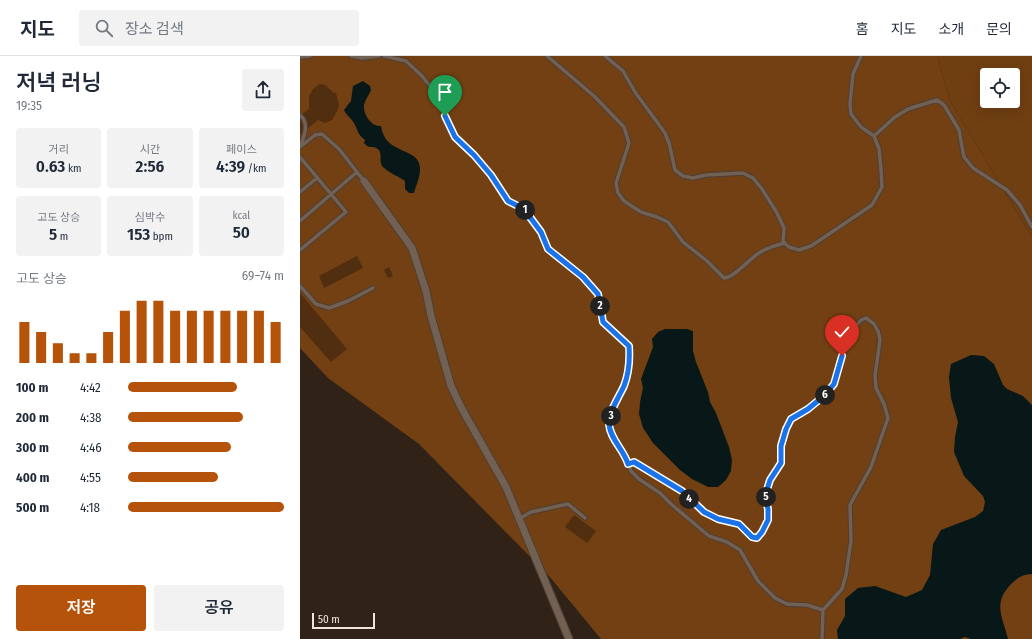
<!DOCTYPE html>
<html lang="ko">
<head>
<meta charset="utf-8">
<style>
	body { margin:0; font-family:"Fira Sans Condensed","Noto Sans KR",sans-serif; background:#f2f2f3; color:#1f2937; height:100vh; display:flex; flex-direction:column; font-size:15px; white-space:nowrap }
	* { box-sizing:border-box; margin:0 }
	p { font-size:13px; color:#747a83 }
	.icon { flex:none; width:22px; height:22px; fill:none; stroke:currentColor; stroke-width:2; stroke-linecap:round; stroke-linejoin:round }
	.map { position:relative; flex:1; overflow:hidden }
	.details { display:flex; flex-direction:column; background:#fff; width:300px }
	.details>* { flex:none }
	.buttons { position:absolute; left:680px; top:12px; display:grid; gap:8px }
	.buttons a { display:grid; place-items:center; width:40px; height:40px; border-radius:4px; background:#fff; box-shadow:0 4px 16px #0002; font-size:20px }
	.scale { position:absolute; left:12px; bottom:10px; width:63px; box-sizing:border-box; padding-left:4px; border:2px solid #eee4dc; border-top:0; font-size:11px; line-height:14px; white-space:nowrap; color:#eee4dc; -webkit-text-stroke:3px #312217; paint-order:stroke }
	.pin { position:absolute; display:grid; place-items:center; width:34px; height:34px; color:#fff; margin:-41px -17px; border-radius:50% 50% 50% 0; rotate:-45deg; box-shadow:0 0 4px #0007 }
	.pin .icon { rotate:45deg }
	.km { position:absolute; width:20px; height:20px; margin:-10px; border-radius:50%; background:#222; color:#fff; font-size:11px; line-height:20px; text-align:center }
	.round { display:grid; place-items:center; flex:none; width:42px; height:42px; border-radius:4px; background:#f2f2f3 }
	.headline { display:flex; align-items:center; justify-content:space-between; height:68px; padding:0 16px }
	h1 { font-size:22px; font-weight:600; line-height:30px }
	.metrics { display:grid; grid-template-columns:repeat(3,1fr); gap:6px; height:68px; padding:4px 16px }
	.metrics div { display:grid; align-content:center; border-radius:4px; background:#f2f2f3; text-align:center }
	.metrics b { font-size:17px; font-weight:600 }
	.metrics small { font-size:11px; font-weight:400 }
	.metrics p { font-size:11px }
	.chart { height:112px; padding:8px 16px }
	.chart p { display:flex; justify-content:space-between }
	.chart svg { width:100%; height:72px; margin-top:4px; stroke:#b45309; stroke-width:6 }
	.action { display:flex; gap:8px; margin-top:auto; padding:8px 16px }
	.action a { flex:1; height:46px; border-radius:4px; background:#b45309; color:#fff; font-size:16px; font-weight:600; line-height:46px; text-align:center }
	.action a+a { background:#f2f2f3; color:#1f2937 }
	ul { padding:0 16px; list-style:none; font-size:13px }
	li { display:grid; grid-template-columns:64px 48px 1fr; align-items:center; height:30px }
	li i { height:10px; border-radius:5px; background:#b45309 }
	header { display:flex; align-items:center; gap:24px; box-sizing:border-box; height:56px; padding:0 20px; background:#fff; border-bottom:1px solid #e0e1e3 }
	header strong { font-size:19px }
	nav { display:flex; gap:22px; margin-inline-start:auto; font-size:14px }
	.search { width:280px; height:36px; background:#f2f2f3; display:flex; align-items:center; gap:10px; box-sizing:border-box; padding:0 14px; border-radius:4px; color:#747a83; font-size:15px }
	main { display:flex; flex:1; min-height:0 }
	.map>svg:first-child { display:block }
	.green { fill:#724012 }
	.forest { fill:#6f3f12; fill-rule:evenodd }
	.water { fill:#081818 }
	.building { fill:#502e0f }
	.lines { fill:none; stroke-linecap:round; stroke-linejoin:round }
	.lane-casing { stroke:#4c3f37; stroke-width:5.5 }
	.street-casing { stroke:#4c3f37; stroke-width:9 }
	.lane { stroke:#726053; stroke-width:3.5 }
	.street { stroke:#726053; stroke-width:7 }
	.route-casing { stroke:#fff; stroke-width:8 }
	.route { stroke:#1a73e8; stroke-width:5 }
</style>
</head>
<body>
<header>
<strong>지도</strong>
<div class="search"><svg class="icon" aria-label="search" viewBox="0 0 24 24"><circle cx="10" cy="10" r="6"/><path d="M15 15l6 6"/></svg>장소 검색</div>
<nav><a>홈</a><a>지도</a><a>소개</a><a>문의</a></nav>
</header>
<main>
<section class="details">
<div class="headline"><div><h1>저녁 러닝</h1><p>19:35</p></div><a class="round"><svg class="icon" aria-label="share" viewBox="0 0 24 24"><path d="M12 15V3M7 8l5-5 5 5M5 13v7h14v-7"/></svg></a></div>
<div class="metrics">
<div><p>거리</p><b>0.63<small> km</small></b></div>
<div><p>시간</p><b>2:56</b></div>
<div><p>페이스</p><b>4:39<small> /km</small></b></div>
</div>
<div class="metrics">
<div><p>고도 상승</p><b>5<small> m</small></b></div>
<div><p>심박수</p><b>153<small> bpm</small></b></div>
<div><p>kcal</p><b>50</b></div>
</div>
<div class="chart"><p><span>고도 상승</span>69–74 m</p>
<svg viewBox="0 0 160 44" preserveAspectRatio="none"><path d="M5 44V19M15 44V25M25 44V32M35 44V38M45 44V38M55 44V25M65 44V12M75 44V6M85 44V6M95 44V12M105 44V12M115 44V12M125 44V12M135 44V12M145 44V12M155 44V19"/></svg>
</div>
<ul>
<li><b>100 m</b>4:42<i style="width:70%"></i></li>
<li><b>200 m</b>4:38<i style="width:74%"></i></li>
<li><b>300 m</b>4:46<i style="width:66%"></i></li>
<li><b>400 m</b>4:55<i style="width:58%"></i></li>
<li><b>500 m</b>4:18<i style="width:100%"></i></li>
</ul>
<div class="action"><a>저장</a><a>공유</a></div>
</section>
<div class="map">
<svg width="732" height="583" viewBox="0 0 732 583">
	<rect width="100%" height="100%" fill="#312217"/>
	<path class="green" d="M 0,0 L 637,0 L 650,45 L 732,181 L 732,583 L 301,583 L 249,520 L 119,388 L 28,322 L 0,292 Z"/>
	<path class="forest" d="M 637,0 L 732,0 L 732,181 L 650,45 ZM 687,19 L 713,19 L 713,45 L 687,45 Z"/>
	<path class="water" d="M 63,25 L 70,30 L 71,34 C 69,39 65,44 64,49 C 63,58 71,71 81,70 C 85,100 120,90 120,113 C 120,122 116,129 114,137 L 109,137 L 105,133 L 105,125 C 98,120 89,117 83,111 C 78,106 84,95 76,92 C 73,90 70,92 67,90 L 64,87 L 65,84 C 57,78 58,74 54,67 C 51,62 46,59 44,54 L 51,45 L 53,30 Z
		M 365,273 L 387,273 L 393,275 L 393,295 L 396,306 L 408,336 L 410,346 L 416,357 L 429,391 L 432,404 L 431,415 L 426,424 L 418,431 L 408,431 L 392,423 L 380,414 L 353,387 L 343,372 L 339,358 L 340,346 L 343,332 L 341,323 L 353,291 L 352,283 L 358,276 Z
		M 671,299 L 684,300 L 694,308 L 703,329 L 707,333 L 723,340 L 732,349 L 732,518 C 723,518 717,522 711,528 C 692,548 703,561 708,583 L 671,583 L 665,581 L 660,583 L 538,583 L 537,574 L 545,560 L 545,543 L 558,532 L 575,530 L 606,541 L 622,534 L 630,519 L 633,488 L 641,474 L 675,461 L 683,455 L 685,446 L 683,440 L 664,420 L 654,396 L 655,381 L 658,366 L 651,342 L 649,321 L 651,308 Z"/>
	<path class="building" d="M 20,28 L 25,29 L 34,37 L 36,37 L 39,50 L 36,57 L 32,64 L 25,67 L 18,64 L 0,79 L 0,60 L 9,53 L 9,40 L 13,33 Z
		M 57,200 L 63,212 L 24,232 L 19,220 Z
		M 89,211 L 93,220 L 88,222 L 84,214 Z
		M 0,237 L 47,293 L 31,306 L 0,271 Z
		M 274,459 L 296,475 L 287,487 L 265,471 Z"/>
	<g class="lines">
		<g class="lane-casing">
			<path id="lane" d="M 51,0 L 62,2 L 79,0
				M 84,0 L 106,5 L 122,20 L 139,41 L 145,60 L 155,81 L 174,99 L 191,119 L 208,145 L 225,153 L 241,176 L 248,193 L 283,221 L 298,238 L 303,266 L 329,290 L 330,308 L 324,329 L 314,348 L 309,368 L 315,385 L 326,401 L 331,415 L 339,423 L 360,437 L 371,448 L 409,480 L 427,486 L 440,494 L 458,525 L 475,542 L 487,548 L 507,549 L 523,554 L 522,583
				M 247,0 L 294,40 L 324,71 L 329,87 L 316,127 L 318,137 L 324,145 L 341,156 L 357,161 L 368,166 L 383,186 L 407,205 L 424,222 C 434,222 449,203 459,197 C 467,192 476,189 485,187
				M 305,0 L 323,15 L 335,36 L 365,77 L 369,87 L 375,114 L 383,120 L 393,122 L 406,119 L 443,117 L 453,122 L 462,133 L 477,157 L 484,172 L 483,186 L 489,191 L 499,194 L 511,190 L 572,149 L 582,131 L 581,113 L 579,93 L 574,80 L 595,61 L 608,53 L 637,44 L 644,49 L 659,74 L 664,101 L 673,112 L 707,134 L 720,149 L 732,171
				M 561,0 L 553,18 L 550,48 L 551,58 L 561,71 L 574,80
				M 0,1 L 10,0
				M 0,59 C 9,67 5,78 1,89
				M 0,91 L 15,79 L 22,78 L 39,93 L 64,125
				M 0,101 L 46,156 L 0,194
				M 0,136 L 17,122
				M 0,165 L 57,116
				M 0,230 L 16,248 L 29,252 L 48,245 L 73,232
				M 328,408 L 334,406 L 344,412 L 382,435 L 404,457 L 418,463 L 439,468 L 452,481 L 457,482 L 462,476 L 467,464 L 468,453 L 465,440 L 470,424 L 481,407 L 481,390 L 491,363 L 508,353 L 525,339 L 534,328 L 548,280 L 561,264 L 566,262 L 574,268 L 578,275 L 580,284 L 575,320 L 576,332 L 584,348 L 588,362 L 571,411 L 550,449 L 551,485 L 546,519 L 542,533 L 523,554
				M 219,463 L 231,456 L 268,448 L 285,462"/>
		</g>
		<g class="street-casing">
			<path id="street" d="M 64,125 L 112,192 L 126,235 L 131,260 L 151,330 L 162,353 L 206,431 L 269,583"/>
		</g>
		<use href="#lane" class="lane"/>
		<use href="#street" class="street"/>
	</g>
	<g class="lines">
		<g class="route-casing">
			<path id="route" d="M 145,60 L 155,81 L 174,99 L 191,119 L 208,145 L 224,153 L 241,176 L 248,193 L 283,221 L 298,238 L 303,266 L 329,290 C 330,304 329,317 324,330 C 319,341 309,355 309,368 C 310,383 324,394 328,408 L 334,406 L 382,435 L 404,456 L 418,463 L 439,468 L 452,481 L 457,482 L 462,476 L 468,464 L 468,453 L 465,440 L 470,424 L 481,407 L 481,390 L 486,373 L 491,363 L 508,353 L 525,339 L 534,328 L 542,300"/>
		</g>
		<use href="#route" class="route"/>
	</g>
</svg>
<div class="buttons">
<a><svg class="icon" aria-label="locate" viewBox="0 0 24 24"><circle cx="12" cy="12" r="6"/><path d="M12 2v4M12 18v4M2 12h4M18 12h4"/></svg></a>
</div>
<div class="scale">50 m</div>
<div class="pin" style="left:145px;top:60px;background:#1e9e55"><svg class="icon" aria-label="arrive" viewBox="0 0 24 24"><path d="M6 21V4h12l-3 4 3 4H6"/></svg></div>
<div class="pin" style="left:542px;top:300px;background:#d93025"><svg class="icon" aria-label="check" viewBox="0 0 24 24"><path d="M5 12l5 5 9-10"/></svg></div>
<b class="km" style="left:225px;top:154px">1</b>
<b class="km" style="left:300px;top:250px">2</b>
<b class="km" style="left:311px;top:360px">3</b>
<b class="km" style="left:389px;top:443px">4</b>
<b class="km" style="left:466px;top:441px">5</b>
<b class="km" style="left:525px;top:339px">6</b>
</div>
</main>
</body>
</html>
